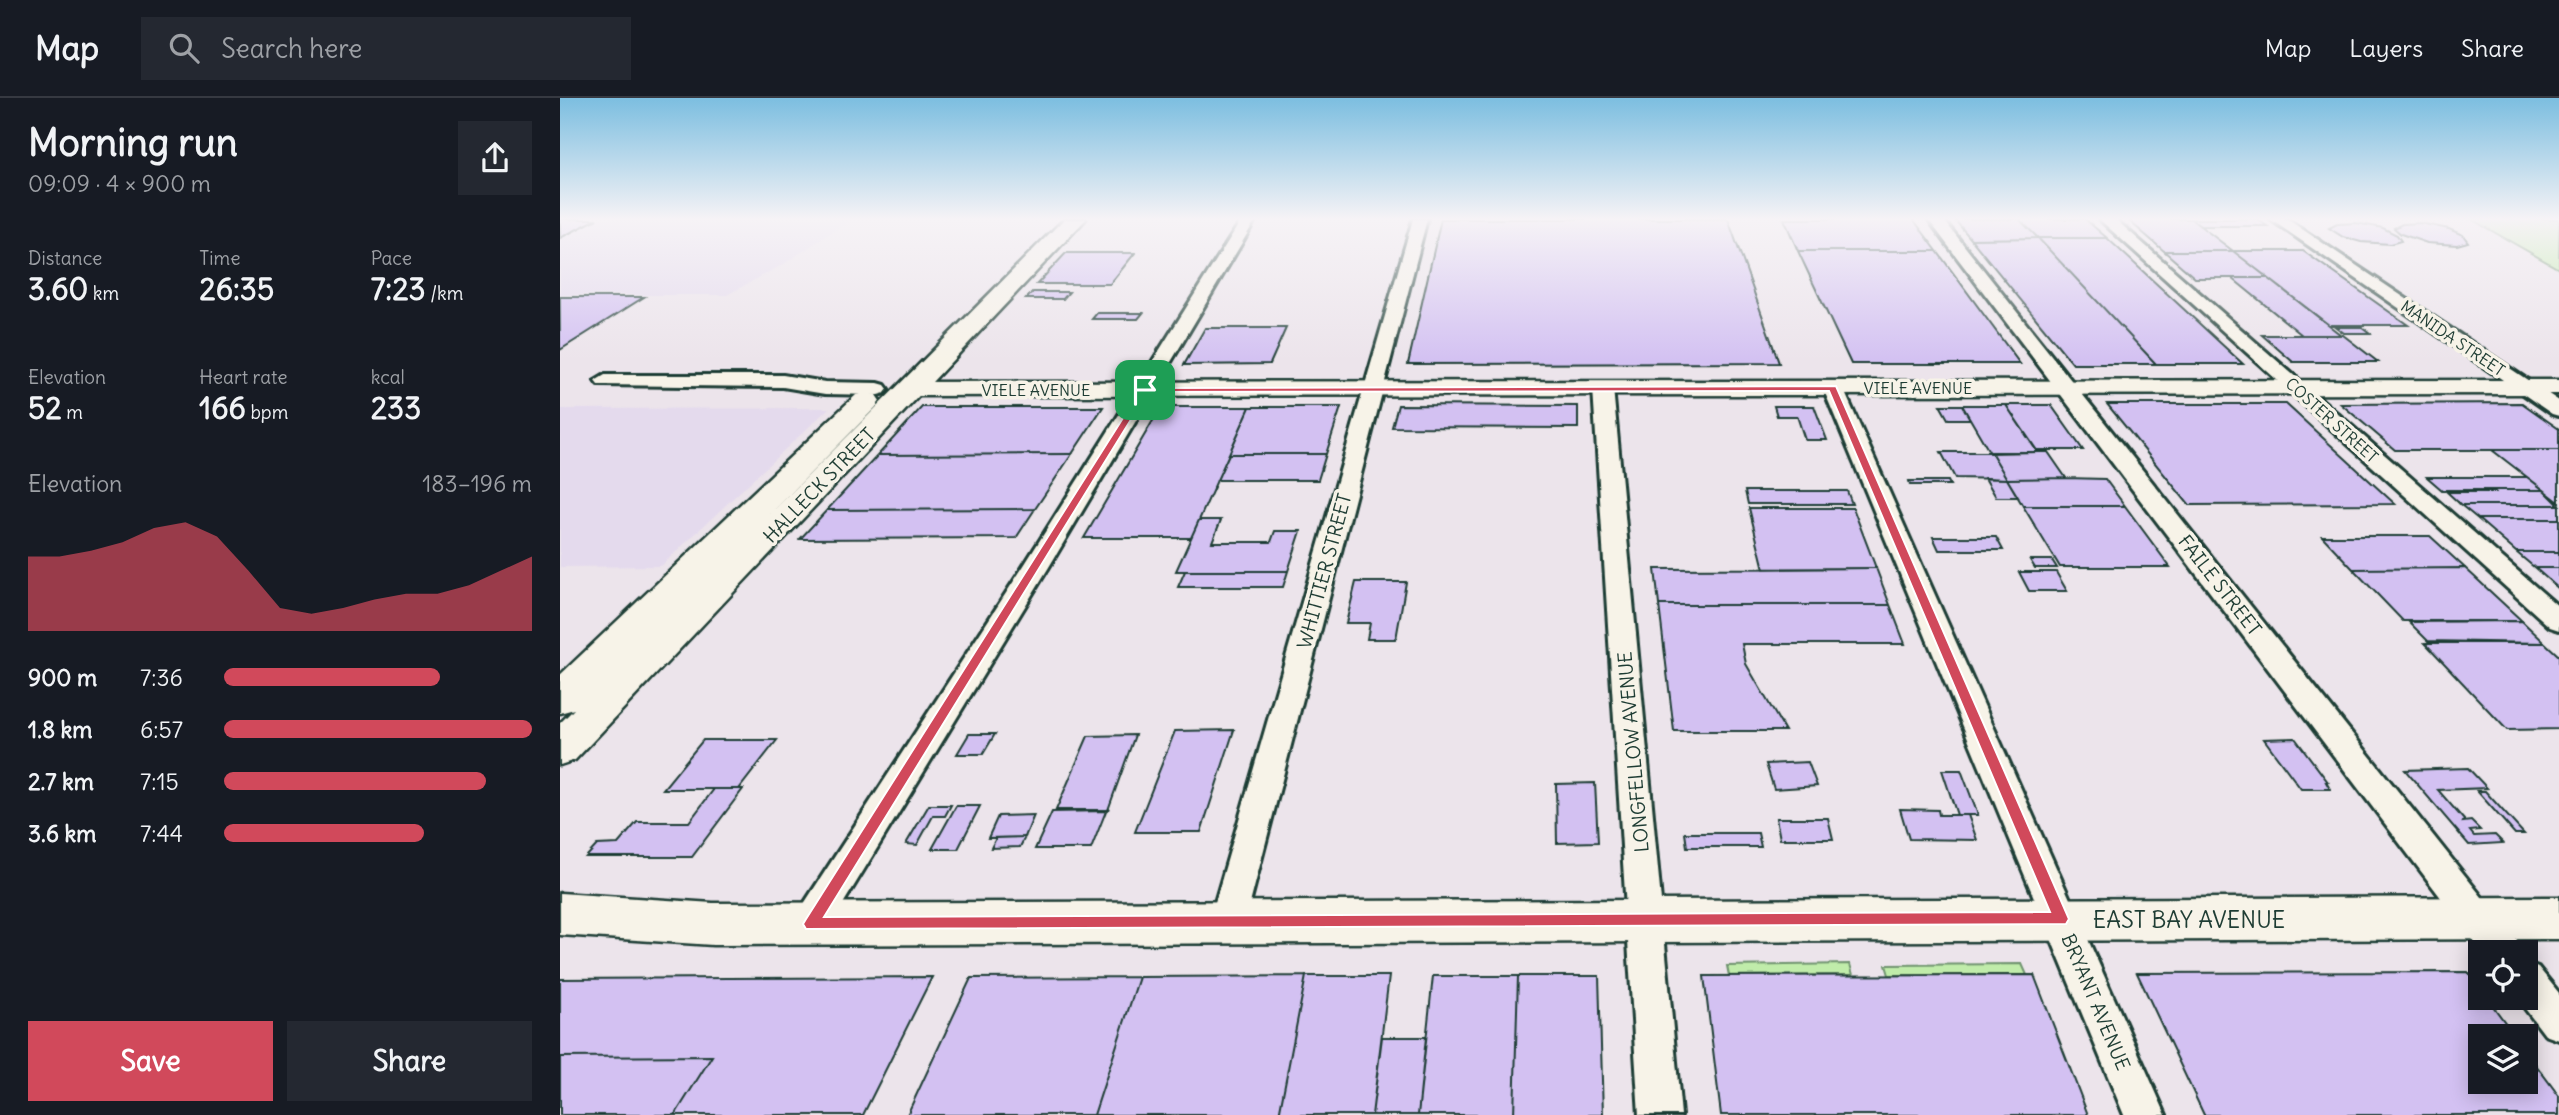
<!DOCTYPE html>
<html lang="en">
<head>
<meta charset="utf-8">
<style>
	body { margin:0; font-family:Delius,sans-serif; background:#242831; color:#f1f3f6; height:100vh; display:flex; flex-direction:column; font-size:26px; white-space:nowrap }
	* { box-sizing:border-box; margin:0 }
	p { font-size:23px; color:#9ea1a6 }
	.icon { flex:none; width:38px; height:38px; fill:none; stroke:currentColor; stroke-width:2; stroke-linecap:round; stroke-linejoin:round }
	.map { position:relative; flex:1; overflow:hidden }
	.sheet { display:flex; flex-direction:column; background:#171b24; width:560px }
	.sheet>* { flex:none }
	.buttons { position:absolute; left:1908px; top:842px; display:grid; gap:14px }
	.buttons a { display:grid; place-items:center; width:70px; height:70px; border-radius:0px; background:#171b24; box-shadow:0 4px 18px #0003; font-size:35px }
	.pin { position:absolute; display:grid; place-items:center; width:60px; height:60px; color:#fff; margin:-30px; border-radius:14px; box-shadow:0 4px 10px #0006 }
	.round { display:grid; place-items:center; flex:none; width:74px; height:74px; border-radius:0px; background:#242831 }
	.summary { display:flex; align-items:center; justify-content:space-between; height:119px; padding:0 28px }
	h1 { font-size:38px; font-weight:700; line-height:52px }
	.stats { display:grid; grid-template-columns:repeat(3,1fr); gap:10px; height:119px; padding:7px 28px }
	.stats div { display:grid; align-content:center }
	.stats b { font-size:30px; font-weight:700 }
	.stats small { font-size:19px; font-weight:400 }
	.stats p { font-size:19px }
	.chart { height:196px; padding:14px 28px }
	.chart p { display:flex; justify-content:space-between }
	.chart svg { width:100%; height:126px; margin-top:7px; fill:#d1495b; opacity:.7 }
	.action { display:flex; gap:14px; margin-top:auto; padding:14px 28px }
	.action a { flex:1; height:80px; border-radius:0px; background:#d1495b; color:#fff; font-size:28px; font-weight:700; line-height:80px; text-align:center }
	.action a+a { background:#242831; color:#f1f3f6 }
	ul { padding:0 28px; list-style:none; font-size:23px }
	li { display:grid; grid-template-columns:112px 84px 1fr; align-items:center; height:52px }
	li i { height:18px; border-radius:9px; background:#d1495b }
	header { display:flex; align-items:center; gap:42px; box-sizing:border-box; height:98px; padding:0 35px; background:#171b24; border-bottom:2px solid #363941 }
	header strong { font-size:33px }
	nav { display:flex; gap:38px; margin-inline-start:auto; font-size:24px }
	.search { width:490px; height:63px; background:#242831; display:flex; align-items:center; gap:18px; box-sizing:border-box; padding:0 24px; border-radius:0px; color:#9ea1a6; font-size:26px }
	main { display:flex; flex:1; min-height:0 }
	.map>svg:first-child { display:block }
	.built { fill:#e4daed }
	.green { fill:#c0ecaa; stroke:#70946f; stroke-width:2 }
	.building { fill:#d3c1f2; stroke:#1f3d34; stroke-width:2 }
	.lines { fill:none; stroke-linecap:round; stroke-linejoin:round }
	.minor-casing { stroke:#1f3d34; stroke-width:6 }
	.tertiary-casing { stroke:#1f3d34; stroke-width:5 }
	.secondary-casing { stroke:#1f3d34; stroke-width:5 }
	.minor { fill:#f7f3e8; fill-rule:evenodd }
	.tertiary { fill:#f7f3e8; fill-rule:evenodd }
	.secondary { fill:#f7f3e8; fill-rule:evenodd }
	.route { fill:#d1495b; stroke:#fff; stroke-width:2; fill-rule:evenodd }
	.labels { text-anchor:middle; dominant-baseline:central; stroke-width:7; stroke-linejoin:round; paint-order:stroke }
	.far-street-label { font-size:16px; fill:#1f3d34; stroke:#f7f3e8 }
	.street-label { font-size:19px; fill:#1f3d34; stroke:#f7f3e8 }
	.near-street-label { font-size:23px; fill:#1f3d34; stroke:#f7f3e8 }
</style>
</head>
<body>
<header>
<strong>Map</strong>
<div class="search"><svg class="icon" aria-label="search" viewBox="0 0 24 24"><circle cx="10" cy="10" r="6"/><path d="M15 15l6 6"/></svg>Search here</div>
<nav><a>Map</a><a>Layers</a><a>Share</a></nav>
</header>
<main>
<section class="sheet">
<div class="summary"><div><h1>Morning run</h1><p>09:09 · 4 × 900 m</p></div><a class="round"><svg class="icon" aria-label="share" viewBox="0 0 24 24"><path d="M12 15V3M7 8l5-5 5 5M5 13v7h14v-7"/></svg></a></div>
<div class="stats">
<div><p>Distance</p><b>3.60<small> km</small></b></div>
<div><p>Time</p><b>26:35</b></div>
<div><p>Pace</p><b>7:23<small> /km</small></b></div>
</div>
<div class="stats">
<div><p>Elevation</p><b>52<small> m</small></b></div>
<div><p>Heart rate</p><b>166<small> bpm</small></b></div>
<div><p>kcal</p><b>233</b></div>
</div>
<div class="chart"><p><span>Elevation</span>183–196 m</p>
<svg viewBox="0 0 160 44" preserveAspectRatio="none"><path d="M0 44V18L10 18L20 16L30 13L40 8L50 6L60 11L70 23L80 36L90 38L100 36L110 33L120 31L130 31L140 28L150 23L160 18V44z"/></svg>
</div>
<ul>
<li><b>900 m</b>7:36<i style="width:70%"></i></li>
<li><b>1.8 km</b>6:57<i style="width:100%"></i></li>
<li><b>2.7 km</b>7:15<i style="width:85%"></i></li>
<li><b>3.6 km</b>7:44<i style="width:65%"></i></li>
</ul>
<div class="action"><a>Save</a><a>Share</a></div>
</section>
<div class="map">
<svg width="1999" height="1017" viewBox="0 0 1999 1017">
	<rect width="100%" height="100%" fill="#ece4eb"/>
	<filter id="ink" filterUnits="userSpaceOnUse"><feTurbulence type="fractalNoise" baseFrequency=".0143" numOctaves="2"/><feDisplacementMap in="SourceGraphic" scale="14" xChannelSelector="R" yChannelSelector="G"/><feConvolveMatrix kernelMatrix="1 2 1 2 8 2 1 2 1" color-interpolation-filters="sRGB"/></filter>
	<g filter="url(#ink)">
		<path class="built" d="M 0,121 L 291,121 L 224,166 L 167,197 L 0,197 Z
			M 269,310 L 101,468 L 0,469 L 0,311 Z"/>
		<path class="green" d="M 1911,121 L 1999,121 L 1999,171 Z
			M 1290,866 L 1293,877 L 1169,878 L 1167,868 Z
			M 1462,866 L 1467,877 L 1329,877 L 1326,867 Z"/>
		<path class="building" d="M 0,121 L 37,121 L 0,140 Z
			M 881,121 L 1168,121 L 1219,265 L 848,266 Z
			M 1224,121 L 1353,121 L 1377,153 L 1238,153 Z
			M 1394,121 L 1459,121 L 1478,140 L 1411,141 Z
			M 1459,121 L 1525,121 L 1547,140 L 1478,140 Z
			M 1567,121 L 1631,121 L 1673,153 L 1604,153 Z
			M 1631,121 L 1697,121 L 1707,128 L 1640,128 Z
			M 1796,125 L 1823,130 L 1837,137 L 1841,143 L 1830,146 L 1801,144 L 1783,139 L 1769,130 L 1777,126 Z
			M 1860,125 L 1889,131 L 1903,137 L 1908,144 L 1897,147 L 1867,145 L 1841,136 L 1834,130 L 1842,126 Z
			M 1478,140 L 1596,266 L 1513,266 L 1411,141 Z
			M 1478,140 L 1547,140 L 1683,266 L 1596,266 Z
			M 1238,153 L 1377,153 L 1460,266 L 1291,266 Z
			M 1604,153 L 1673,153 L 1708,180 L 1635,180 Z
			M 1673,153 L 1743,153 L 1848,227 L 1769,227 Z
			M 506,155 L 575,155 L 550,186 L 477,186 Z
			M 1672,180 L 1708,180 L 1781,237 L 1742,237 Z
			M 473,194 L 509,194 L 503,201 L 466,201 Z
			M 0,199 L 84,199 L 0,252 Z
			M 537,215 L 583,215 L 578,221 L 532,221 Z
			M 1776,229 L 1802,229 L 1810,235 L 1784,235 Z
			M 645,230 L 726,230 L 710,266 L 624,267 Z
			M 1702,237 L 1783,237 L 1818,264 L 1733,264 Z
			M 1962,305 L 1999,331 L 1999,352 L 1835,352 L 1781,306 Z
			M 1547,306 L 1726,306 L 1835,406 L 1629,407 Z
			M 838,307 L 1018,308 L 1018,330 L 832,329 Z
			M 1380,307 L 1402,307 L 1410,321 L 1388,321 Z
			M 1402,307 L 1446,307 L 1478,354 L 1430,355 Z
			M 1446,307 L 1491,307 L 1523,352 L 1476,352 Z
			M 1214,308 L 1254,308 L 1267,342 L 1245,342 L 1237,318 L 1217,318 Z
			M 362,309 L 543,309 L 512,356 L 318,357 Z
			M 601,309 L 690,309 L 631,440 L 524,440 Z
			M 690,309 L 781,309 L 766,356 L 669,356 Z
			M 1932,352 L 1999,352 L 1999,404 L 1967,379 Z
			M 1381,354 L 1431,354 L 1447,381 L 1395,380 Z
			M 1431,354 L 1488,354 L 1506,380 L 1447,381 Z
			M 512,356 L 475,411 L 267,412 L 318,357 Z
			M 669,356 L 766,356 L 758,382 L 657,382 Z
			M 1867,379 L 1967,379 L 1984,392 L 1882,392 Z
			M 1425,380 L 1447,381 L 1458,399 L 1436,399 Z
			M 1506,380 L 1545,381 L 1565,408 L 1463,408 L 1447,381 Z
			M 1349,383 L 1388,383 L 1390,387 L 1350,387 Z
			M 1933,392 L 1984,392 L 1999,407 L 1901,407 L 1887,394 L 1935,394 Z
			M 1185,393 L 1287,393 L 1292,406 L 1188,406 Z
			M 1901,407 L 1999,407 L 1999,421 L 1918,421 Z
			M 1463,408 L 1565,408 L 1610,469 L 1500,469 Z
			M 1189,410 L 1293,410 L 1316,470 L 1204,471 Z
			M 475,411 L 456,440 L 240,441 L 267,412 Z
			M 1918,421 L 1999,421 L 1999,454 L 1956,454 Z
			M 639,422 L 661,422 L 652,444 L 711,444 L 715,433 L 741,433 L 728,473 L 616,473 Z
			M 1762,438 L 1870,438 L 1905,470 L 1793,471 Z
			M 1373,439 L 1436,439 L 1443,452 L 1379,452 Z
			M 1956,454 L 1999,454 L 1999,470 L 1975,470 Z
			M 1470,462 L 1492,462 L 1497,470 L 1475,470 Z
			M 1316,470 L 1330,507 L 1099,507 L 1095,471 Z
			M 1905,470 L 1962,523 L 1843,523 L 1793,471 Z
			M 1975,470 L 1999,470 L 1999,491 Z
			M 625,473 L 728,473 L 723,489 L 618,489 Z
			M 1459,474 L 1496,474 L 1507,493 L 1469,493 Z
			M 796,484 L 846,484 L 836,541 L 807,541 L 810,525 L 786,525 Z
			M 1099,507 L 1330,507 L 1345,546 L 1182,546 L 1186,566 L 1225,633 L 1114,633 Z
			M 1962,523 L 1985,545 L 1868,543 L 1849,524 Z
			M 1865,545 L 1985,545 L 1999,558 L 1999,631 L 1947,632 Z
			M 674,632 L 641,734 L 575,734 L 615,633 Z
			M 409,636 L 435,636 L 423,656 L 397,656 Z
			M 575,637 L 548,712 L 496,712 L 528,638 Z
			M 1735,640 L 1768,684 L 1766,684 L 1770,691 L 1741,691 L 1704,641 Z
			M 143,642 L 217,642 L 179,691 L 103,691 Z
			M 1248,664 L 1257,688 L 1214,691 L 1206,666 Z
			M 1908,670 L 1927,690 L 1878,692 L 1904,722 L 1903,724 L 1911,723 L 1920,732 L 1910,733 L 1914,738 L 1935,737 L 1943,745 L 1909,747 L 1845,672 Z
			M 1382,672 L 1401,672 L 1418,717 L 1397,717 Z
			M 1035,685 L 1038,744 L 997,745 L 996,686 Z
			M 154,691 L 183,691 L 132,759 L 26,759 L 37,747 L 58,746 L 77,724 L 129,724 Z
			M 1917,693 L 1925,693 L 1964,736 L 1955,736 Z
			M 369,707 L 391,707 L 385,718 L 373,718 L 357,747 L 346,746 Z
			M 396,708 L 420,708 L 398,751 L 372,751 Z
			M 1340,711 L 1378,712 L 1379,717 L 1408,717 L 1417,742 L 1349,741 Z
			M 546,713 L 531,751 L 475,751 L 492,714 Z
			M 474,717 L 465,739 L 428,740 L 438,718 Z
			M 1216,720 L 1268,720 L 1273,741 L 1220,741 Z
			M 1125,735 L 1198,735 L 1201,749 L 1127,749 Z
			M 465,739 L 460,749 L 431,750 L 436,740 Z
			M 1908,874 L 1920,890 L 1920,900 L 1927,900 L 1955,938 L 1920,938 L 1920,984 L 1965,984 L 1965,952 L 1999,998 L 1999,1017 L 1644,1017 L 1577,875 Z
			M 1474,877 L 1528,1017 L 1161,1017 L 1144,878 Z
			M 746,878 L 829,878 L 812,1017 L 719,1017 Z
			M 746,878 L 719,1017 L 534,1017 L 579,879 Z
			M 873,878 L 958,878 L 954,1017 L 858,1017 Z
			M 958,878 L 1039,878 L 1043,1017 L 954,1017 Z
			M 372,879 L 303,1017 L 115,1017 L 152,958 L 0,959 L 0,881 Z
			M 579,879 L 534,1017 L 347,1017 L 411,880 Z
			M 822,939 L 866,939 L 858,1017 L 812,1017 Z
			M 152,958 L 115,1017 L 0,1017 L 0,959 Z"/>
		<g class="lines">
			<g class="minor-casing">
				<path id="minor" d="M 682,121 L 696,121 L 489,469 L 264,837 L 251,841 L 238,837 L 233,826 L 238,815 L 463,469 Z
					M 853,121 L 867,121 L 685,825 L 680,836 L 667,840 L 654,836 L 649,825 Z
					M 1368,121 L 1383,121 L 1957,843 L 1962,854 L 1922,854 Z
					M 1539,121 L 1555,121 L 1999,509 L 1999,532 L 1990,529 Z
					M 1710,121 L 1727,121 L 1999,303 L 1999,318 L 1992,316 Z
					M 45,277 L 223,277 L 265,284 L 318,285 L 325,287 L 328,291 L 325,295 L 318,297 L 265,296 L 223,289 L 38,287 L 35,283 Z
					M 1043,284 L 1050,286 L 1053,290 L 1121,1017 L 1079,1017 L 1033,290 L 1036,286 Z
					M 1273,284 L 1280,286 L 1283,290 L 1606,1017 L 1564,1017 L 1263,290 L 1266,286 Z
					M 1965,864 L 1978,869 L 1999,895 L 1999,942 L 1985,937 L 1957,900 L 1965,900 Z"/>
			</g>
			<g class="tertiary-casing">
				<path id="tertiary" d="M 1999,282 L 1999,296 L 352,298 L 344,296 L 340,291 L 344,286 L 352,284 Z"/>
			</g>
			<g class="secondary-casing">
				<path id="secondary" d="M 504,121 L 526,121 L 15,662 L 0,667 L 0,625 L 14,611 L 0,615 L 0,577 L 296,297 L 306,295 L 316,297 L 320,303 L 316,309 L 207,419 Z
					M 0,795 L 153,805 L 1999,799 L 1999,841 L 153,847 L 0,837 Z"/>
			</g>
			<use href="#minor" class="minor"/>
			<use href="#tertiary" class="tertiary"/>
			<use href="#secondary" class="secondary"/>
		</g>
	</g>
	<linearGradient id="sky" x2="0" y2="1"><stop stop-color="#7cbee0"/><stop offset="0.46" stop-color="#f6f3f6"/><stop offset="1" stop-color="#f6f3f6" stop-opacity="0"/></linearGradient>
	<rect width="1999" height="263" fill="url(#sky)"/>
	<path class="route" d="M 1276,288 L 1509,821 L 1506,826 L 246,831 L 243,826 L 246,821 L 582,290 ZM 1269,293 L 1490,814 L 264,819 L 588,294 Z"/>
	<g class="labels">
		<g class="far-street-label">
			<text transform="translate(1893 240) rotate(34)">MANIDA STREET</text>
			<text x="1358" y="290">VIELE AVENUE</text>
			<text x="476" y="292">VIELE AVENUE</text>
			<text transform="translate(1772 322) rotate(42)">COSTER STREET</text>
		</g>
		<g class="street-label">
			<text transform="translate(259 387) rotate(-46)">HALLECK STREET</text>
			<text transform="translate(764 473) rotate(-75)">WHITTIER STREET</text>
			<text transform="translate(1660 487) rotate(52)">FAILE STREET</text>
			<text transform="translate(1073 654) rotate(-95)">LONGFELLOW AVENUE</text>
			<text transform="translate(1536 904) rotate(67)">BRYANT AVENUE</text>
		</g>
		<g class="near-street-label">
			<text x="1629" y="821">EAST BAY AVENUE</text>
		</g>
	</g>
</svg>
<div class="buttons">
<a><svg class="icon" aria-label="locate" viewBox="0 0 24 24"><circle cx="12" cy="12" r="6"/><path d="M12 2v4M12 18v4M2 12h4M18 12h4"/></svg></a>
<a><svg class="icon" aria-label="layers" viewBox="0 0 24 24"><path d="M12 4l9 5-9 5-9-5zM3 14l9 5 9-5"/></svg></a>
</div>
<div class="pin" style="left:585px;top:292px;background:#1e9e55"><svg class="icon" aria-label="arrive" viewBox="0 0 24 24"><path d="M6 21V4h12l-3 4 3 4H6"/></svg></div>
</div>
</main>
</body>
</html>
